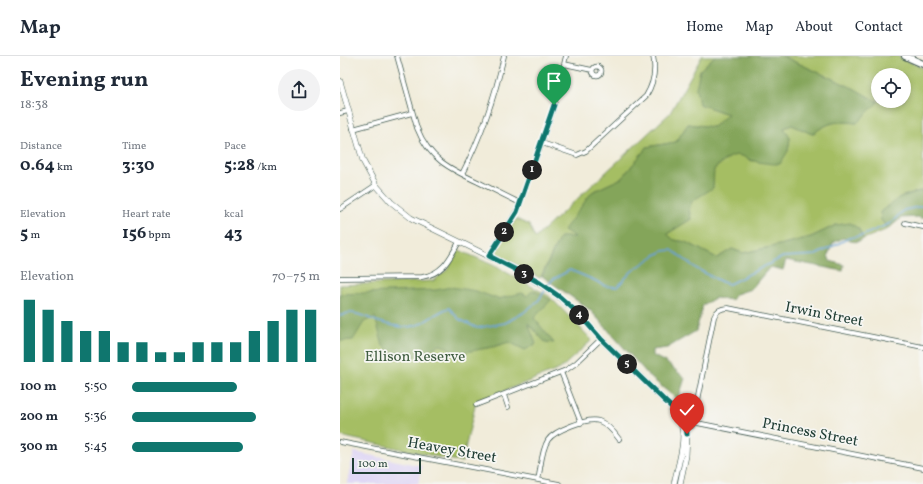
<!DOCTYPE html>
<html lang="en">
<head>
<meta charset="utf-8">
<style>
	body { margin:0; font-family:Vollkorn,serif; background:#f2f2f3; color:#1f2937; height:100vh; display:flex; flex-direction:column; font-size:15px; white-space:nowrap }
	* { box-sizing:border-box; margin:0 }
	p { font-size:13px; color:#747a83 }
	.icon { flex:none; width:22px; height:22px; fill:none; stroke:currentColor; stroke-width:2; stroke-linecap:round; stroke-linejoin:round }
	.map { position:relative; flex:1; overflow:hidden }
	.details { display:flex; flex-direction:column; background:#fff; width:340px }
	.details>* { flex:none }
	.buttons { position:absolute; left:531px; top:12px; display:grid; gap:8px }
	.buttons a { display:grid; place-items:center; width:40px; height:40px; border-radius:50%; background:#fff; box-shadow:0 2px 6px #0003; font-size:20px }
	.scale { position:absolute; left:12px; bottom:10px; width:69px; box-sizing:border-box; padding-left:4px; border:2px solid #1f3d34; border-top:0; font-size:11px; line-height:14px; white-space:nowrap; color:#1f3d34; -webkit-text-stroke:3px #f6f6f2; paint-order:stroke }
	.pin { position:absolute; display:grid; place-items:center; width:34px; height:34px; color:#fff; margin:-41px -17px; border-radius:50% 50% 50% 0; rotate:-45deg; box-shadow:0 0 4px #0007 }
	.pin .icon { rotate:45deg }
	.km { position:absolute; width:20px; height:20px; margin:-10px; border-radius:50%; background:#222; color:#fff; font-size:11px; line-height:20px; text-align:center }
	.round { display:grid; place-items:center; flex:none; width:42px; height:42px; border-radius:21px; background:#f2f2f3 }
	.overview { display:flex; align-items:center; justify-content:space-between; height:68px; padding:0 20px }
	h1 { font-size:22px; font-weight:700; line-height:30px }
	.stats { display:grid; grid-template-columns:repeat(3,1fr); gap:6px; height:68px; padding:4px 20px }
	.stats div { display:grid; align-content:center }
	.stats b { font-size:17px; font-weight:700 }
	.stats small { font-size:11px; font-weight:400 }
	.stats p { font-size:11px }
	.chart { height:112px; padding:8px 20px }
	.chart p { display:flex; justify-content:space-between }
	.chart svg { width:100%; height:72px; margin-top:4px; stroke:#0f766e; stroke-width:6 }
	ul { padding:0 20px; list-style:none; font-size:13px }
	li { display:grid; grid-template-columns:64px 48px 1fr; align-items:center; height:30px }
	li i { height:10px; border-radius:5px; background:#0f766e }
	header { display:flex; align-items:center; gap:24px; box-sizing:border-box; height:56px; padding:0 20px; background:#fff; border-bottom:1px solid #e0e1e3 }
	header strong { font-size:19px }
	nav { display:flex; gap:22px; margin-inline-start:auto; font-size:14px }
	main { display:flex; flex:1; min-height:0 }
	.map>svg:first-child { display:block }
	.built { fill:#ded5f5 }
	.green { fill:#a5be64; stroke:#627e4c; fill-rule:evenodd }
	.forest { fill:#84a55a; stroke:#527147 }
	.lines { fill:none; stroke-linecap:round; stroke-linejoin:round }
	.stream { stroke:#67a3d8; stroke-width:1.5 }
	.minor-casing { stroke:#3e574d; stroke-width:5.5 }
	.tertiary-casing { stroke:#3e574d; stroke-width:6 }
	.secondary-casing { stroke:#3e574d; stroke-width:8 }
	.minor { stroke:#fff; stroke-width:4 }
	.tertiary { stroke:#fff; stroke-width:5 }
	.secondary { stroke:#fff; stroke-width:6 }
	.route-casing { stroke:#fff; stroke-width:8 }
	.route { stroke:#0f766e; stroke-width:5 }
	.labels { text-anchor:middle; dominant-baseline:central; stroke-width:3.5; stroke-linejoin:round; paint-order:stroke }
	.street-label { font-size:15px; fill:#1f3d34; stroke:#f6f6f2 }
	.park-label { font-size:15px; fill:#405d40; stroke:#f6f6f2 }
</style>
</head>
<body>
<header>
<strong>Map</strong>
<nav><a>Home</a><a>Map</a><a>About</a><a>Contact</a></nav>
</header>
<main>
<section class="details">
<div class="overview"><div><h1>Evening run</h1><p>18:38</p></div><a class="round"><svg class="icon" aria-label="share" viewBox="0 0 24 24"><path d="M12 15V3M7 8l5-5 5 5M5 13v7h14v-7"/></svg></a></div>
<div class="stats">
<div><p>Distance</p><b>0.64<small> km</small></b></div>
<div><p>Time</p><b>3:30</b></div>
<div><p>Pace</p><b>5:28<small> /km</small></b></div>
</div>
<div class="stats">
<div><p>Elevation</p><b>5<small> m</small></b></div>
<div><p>Heart rate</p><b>156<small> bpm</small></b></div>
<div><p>kcal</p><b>43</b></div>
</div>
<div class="chart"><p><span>Elevation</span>70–75 m</p>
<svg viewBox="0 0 160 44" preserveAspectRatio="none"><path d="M5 44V6M15 44V12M25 44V19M35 44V25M45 44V25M55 44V32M65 44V32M75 44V38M85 44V38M95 44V32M105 44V32M115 44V32M125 44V25M135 44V19M145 44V12M155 44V12"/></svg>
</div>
<ul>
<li><b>100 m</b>5:50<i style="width:56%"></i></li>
<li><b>200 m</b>5:36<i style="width:66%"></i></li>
<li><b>300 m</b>5:45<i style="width:59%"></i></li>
</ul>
</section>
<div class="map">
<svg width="583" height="428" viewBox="0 0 583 428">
	<rect width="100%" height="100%" fill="#f6f6f2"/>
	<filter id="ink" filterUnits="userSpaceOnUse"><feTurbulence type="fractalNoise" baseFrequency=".025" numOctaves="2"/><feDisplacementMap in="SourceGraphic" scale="8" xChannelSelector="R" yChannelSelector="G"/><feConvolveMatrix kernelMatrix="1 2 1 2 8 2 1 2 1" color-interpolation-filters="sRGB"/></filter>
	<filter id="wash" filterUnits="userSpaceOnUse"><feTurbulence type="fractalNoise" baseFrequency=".012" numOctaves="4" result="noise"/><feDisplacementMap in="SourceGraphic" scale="16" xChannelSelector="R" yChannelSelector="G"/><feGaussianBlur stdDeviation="0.9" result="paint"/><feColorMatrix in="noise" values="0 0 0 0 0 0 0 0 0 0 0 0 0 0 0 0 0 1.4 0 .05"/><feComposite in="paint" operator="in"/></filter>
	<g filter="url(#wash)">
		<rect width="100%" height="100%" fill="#f1ecda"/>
		<path class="built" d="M 14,396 L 82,410 L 78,428 L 7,428 Z"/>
		<path class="green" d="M 362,0 L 375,0 L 360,14 L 359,48 L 388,58 L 373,71 L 348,68 L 336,86 L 307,91 L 282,122 L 252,136 L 225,174 L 236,182 L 220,181 L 200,222 L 158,199 L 156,194 L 176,163 L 189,169 L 195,182 L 330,57 Z
			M 442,0 L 557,0 L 583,12 L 583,134 L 560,141 L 540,156 L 548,173 L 523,183 L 519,173 L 510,168 L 496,169 L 471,181 L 431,191 L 403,197 L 392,193 L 377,202 L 346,186 L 334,184 L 327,178 L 351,163 L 349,154 L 352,145 L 359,140 L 374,113 L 393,99 L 403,100 L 412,105 L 448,95 L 450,82 L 444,72 L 452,69 L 472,78 C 491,65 495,65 517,67 L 537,47 L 515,33 ZM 538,19 L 564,19 L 564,45 L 538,45 Z
			M 119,194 L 155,210 L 209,240 L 252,284 L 220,313 L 136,346 L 122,406 L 0,380 L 0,229 L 93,225 L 107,214 Z"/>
		<path class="forest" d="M 375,0 L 442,0 L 515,33 L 538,46 L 517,67 C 495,65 491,65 472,78 L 452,69 L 444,72 L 450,82 L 448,95 L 440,108 C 431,108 422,107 414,105 C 406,103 401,97 393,100 C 386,102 379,109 374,113 L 373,132 L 352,145 L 349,154 L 351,163 L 327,178 L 334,184 L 346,186 L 377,202 L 392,193 L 403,197 L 431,191 L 471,181 L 496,169 L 510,167 L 519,173 L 523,183 C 517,188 509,185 503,182 L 493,187 L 488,199 L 490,205 L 504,209 L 503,215 L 446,204 L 443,214 L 430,211 L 411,233 L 396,238 L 392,244 L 375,242 L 363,249 L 356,275 L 327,292 L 312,294 L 312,299 L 327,307 L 345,322 L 338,344 L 311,322 L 250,254 L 202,220 L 220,181 L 235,181 L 224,174 L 252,136 L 282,122 L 307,91 L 336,86 L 348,68 L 373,71 L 388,58 L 359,48 L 356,32 L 360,14 Z
			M 583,134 L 583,163 L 578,161 L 561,162 L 548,173 L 541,164 L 540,156 L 560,141 Z
			M 111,231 L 136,235 L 158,243 L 182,237 L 187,240 L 193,234 L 211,244 L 194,262 L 214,287 L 205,286 L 188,267 L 196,288 L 185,294 L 169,286 L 153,291 L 114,298 L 107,291 L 100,289 L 73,301 L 65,295 L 54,300 L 43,290 L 35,261 L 24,266 L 13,284 L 0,285 L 0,238 L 96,234 Z"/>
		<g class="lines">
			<path class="stream" d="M 0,260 C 3,259 6,257 9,257 C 18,256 27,262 36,265 C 45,268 57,271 67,271 C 85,270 93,257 109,252 L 119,263 L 137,272 L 165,267 L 183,257 L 198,245 L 212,224 L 230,214 L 254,224 L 265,230 L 277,231 L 292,215 L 314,200 L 323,195 L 332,194 L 357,213 L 382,226 L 389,228 L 443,201 L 476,199 L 509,182 L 524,179 L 551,167 L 564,154 L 583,150"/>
		</g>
	</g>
	<g filter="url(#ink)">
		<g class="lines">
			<g class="minor-casing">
				<path id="minor" d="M 57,0 L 77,72 C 89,103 110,113 138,126 C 152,133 166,140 180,147
					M 224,8 L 252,14
					M252.5 15a4.5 4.5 0 1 1 9 0a4.5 4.5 0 1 1-9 0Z
					M 0,57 L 8,55
					M 13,73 L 72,57
					M 202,87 L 237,99 L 246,95 L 306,40 C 314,27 316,14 313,0
					M 122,118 C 141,81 155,40 164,0
					M 0,153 L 36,129
					M 565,167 L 583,171
					M 149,200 L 178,153 L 213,53 L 226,0
					M 0,222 L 82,221 C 103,218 110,202 119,186
					M 221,316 L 241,367
					M 164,339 L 168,351
					M 136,349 L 226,314 L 236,307 L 261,283
					M 345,368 L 349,365 L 352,366 L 583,412
					M 345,373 L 352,370 L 374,261 C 376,255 381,252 388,252 L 583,291
					M 0,386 L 219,428
					M 198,424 C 201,412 201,395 208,384 C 214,375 248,361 259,365 C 267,368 274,376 279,383"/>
			</g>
			<g class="tertiary-casing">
				<path id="tertiary" d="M 0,25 L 23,105 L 36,129 L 51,146 L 71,162 L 175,213 L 214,237 L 239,258 L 261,283 L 326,346 L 338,357 L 346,367 L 347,378 L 346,400 L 340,428
					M 332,355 C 336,359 340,363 341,368 C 347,384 337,412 334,428"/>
			</g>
			<g class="secondary-casing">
				<path id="secondary" d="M 565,0 L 583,8"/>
			</g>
			<use href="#minor" class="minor"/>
			<use href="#tertiary" class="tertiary"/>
			<use href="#secondary" class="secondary"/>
		</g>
	</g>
	<g class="lines" filter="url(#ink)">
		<g class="route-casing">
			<path id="route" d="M 214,49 L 177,156 L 149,200 L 182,217 L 200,227 L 220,241 L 239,258 L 261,283 L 326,346 L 338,357 L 346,367 L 347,378"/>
		</g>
		<use href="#route" class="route"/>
	</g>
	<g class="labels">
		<g class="street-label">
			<text transform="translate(484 259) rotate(11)">Irwin Street</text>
			<text transform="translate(470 377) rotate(11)">Princess Street</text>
			<text transform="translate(112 395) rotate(10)">Heavey Street</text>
		</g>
		<g class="park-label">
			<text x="75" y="301">Ellison Reserve</text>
		</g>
	</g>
</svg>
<div class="buttons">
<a><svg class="icon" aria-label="locate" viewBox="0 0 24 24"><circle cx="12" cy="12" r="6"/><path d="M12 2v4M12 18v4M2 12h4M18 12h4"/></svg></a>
</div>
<div class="scale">100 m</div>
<div class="pin" style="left:214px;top:49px;background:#1e9e55"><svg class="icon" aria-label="arrive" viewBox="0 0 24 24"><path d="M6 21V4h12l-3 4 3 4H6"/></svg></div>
<div class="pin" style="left:347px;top:378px;background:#d93025"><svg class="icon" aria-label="check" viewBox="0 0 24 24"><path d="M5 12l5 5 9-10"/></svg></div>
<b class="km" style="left:192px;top:114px">1</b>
<b class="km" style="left:164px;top:176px">2</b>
<b class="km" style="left:184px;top:218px">3</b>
<b class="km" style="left:239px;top:259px">4</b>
<b class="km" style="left:287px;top:308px">5</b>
</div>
</main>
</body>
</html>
